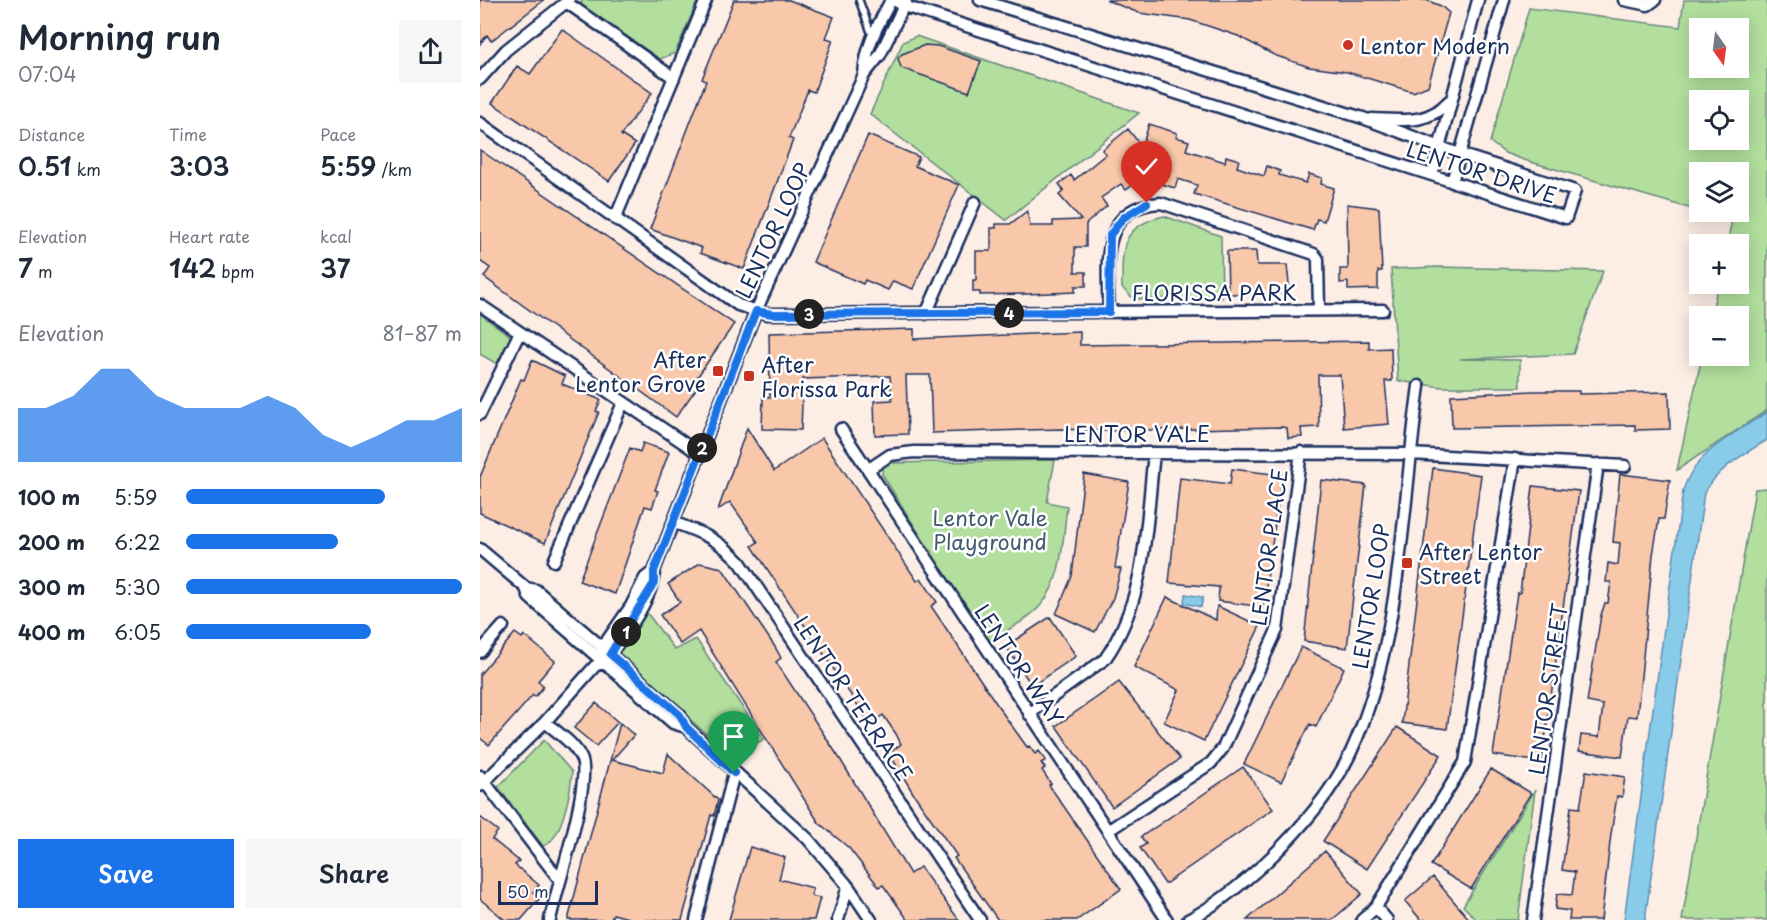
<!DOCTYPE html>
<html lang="en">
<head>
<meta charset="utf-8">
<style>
	body { margin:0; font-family:"Playpen Sans",sans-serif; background:#f6f6f7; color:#1f2937; height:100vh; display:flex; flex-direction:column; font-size:22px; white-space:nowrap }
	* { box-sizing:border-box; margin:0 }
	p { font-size:20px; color:#747a83 }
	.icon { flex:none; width:33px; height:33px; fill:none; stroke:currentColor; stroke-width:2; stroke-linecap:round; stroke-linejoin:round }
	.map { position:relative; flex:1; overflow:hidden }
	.drawer { display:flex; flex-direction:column; background:#fff; width:480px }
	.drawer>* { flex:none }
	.needle { width:39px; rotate:166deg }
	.buttons { position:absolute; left:1209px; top:18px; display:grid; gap:12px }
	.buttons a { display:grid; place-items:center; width:60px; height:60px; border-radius:0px; background:#fff; box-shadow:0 3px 15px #0003; font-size:30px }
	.scale { position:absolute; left:18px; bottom:15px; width:100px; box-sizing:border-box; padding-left:6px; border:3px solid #1b2f5e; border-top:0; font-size:16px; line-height:21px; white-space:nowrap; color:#1b2f5e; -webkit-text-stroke:4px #fff; paint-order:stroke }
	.pin { position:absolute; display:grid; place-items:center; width:51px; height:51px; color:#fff; margin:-62px -26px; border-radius:50% 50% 50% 0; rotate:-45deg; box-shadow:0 0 6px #0007 }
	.pin .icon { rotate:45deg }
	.km { position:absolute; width:30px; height:30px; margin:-15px; border-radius:50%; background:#222; color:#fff; font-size:16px; line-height:30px; text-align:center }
	.round { display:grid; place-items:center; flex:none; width:63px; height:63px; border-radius:0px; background:#f6f6f7 }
	.overview { display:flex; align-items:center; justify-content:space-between; height:102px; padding:0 18px }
	h1 { font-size:33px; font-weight:600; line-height:45px }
	.figures { display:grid; grid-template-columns:repeat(3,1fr); gap:9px; height:102px; padding:6px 18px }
	.figures div { display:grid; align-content:center }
	.figures b { font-size:26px; font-weight:600 }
	.figures small { font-size:16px; font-weight:400 }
	.figures p { font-size:16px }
	.chart { height:168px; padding:12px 18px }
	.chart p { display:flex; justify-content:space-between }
	.chart svg { width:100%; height:108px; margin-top:6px; fill:#1a73e8; opacity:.7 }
	.cta { display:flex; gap:12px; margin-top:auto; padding:12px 18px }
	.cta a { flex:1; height:69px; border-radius:0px; background:#1a73e8; color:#fff; font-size:24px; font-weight:600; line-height:69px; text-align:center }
	.cta a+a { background:#f6f6f7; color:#1f2937 }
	ul { padding:0 18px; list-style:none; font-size:20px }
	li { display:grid; grid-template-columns:96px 72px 1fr; align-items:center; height:45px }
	li i { height:15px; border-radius:8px; background:#1a73e8 }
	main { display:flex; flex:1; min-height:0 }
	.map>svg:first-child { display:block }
	.green { fill:#b2df9d; stroke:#66877e; stroke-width:1.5; fill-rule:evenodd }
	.water { fill:#89ccea; stroke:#5d8db2; stroke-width:1.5 }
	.building { fill:#f9c7a9; stroke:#1b2f5e; stroke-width:1.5 }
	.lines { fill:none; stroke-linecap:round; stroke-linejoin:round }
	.lane-casing { stroke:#1b2f5e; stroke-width:10 }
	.street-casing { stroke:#1b2f5e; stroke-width:15 }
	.lane { stroke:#fff; stroke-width:5 }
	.street { stroke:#fff; stroke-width:10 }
	.route-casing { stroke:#fff; stroke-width:12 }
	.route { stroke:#1a73e8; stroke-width:8 }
	.poi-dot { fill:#c8321e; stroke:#fff; stroke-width:2 }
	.labels { text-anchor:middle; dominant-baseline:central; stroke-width:5; stroke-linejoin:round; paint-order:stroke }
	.poi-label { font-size:21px; fill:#1b2f5e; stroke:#fff; text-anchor:start }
	.street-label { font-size:21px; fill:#1b2f5e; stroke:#fff }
	.park-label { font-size:21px; fill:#415b6e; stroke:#fff }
</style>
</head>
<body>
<main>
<section class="drawer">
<div class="overview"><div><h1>Morning run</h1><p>07:04</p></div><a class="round"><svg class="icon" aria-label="share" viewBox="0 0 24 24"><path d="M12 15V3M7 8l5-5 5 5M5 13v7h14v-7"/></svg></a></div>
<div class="figures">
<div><p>Distance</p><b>0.51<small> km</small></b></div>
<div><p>Time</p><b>3:03</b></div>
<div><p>Pace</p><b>5:59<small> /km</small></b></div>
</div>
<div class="figures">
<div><p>Elevation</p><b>7<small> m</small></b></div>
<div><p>Heart rate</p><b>142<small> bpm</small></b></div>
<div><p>kcal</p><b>37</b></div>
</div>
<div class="chart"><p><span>Elevation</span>81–87 m</p>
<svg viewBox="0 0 160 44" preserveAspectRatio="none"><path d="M0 44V22L10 22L20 17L30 6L40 6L50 17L60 22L70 22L80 22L90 17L100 22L110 33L120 38L130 33L140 27L150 27L160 22V44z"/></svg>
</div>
<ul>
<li><b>100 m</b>5:59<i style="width:72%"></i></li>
<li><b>200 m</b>6:22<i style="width:55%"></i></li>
<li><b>300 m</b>5:30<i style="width:100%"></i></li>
<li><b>400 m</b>6:05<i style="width:67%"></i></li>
</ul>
<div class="cta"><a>Save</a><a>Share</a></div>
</section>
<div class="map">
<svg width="1287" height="920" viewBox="0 0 1287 920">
	<rect width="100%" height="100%" fill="#fdeee5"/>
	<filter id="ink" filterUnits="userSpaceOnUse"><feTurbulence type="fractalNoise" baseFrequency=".0167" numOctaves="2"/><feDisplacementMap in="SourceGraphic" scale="12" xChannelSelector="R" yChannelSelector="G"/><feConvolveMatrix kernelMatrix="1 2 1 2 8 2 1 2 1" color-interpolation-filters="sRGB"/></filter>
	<g filter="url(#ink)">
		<path class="green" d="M 102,0 L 218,0 L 195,53 L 180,59 L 101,5 Z
			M 1204,0 L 1287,0 L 1287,410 L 1197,470 L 1222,356 L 1258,356 L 1258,316 L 1231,316 L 1238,284 L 1258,284 L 1258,244 L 1247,244 L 1252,220 L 1223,212 L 1258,212 L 1258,172 L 1220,172 L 1219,211 L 1044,160 L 1025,153 L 1010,142 L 1049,8 L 1200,27 ZM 1220,28 L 1258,28 L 1258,68 L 1220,68 ZM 1220,100 L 1258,100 L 1258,140 L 1220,140 Z
			M 436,36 L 659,113 L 526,220 L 390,114 L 423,42 Z
			M 684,216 L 741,236 L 742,298 L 654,299 L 642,288 C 642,248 640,226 684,216 Z
			M 958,267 L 1123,271 L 1093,354 L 980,359 L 1040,360 L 1040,387 L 962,387 L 918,381 L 911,269 Z
			M 0,314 L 32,337 L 17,364 L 0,354 Z
			M 575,460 L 567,502 L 587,506 C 583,537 583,580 561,605 C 548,620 524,632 507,643 L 402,474 L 403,467 L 410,463 Z
			M 1287,488 L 1287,920 L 1202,920 L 1275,489 Z
			M 167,613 L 195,650 L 216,639 L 284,739 L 253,757 L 136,655 Z
			M 64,740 L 92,772 C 91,790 82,841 63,846 L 18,787 Z
			M 1055,790 L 1038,920 L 997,920 L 983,906 Z"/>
		<path class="water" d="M 1287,412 L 1287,440 C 1263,455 1238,468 1224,493 L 1165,920 L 1144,920 L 1203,491 C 1214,452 1255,433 1287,412 Z
			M 705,594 L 723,597 L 721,607 L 704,603 Z"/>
		<path class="building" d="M 0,0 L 64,0 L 11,41 L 7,35 L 0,44 Z
			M 254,0 L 309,0 L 354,17 L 346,38 L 353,40 L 334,92 L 328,90 L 309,138 L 313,140 L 264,269 L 220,253 L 222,248 L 170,229 L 226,81 L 222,79 Z
			M 626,0 L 946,0 L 961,6 L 969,13 L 948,86 L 933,92 L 867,72 L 829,67 L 794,55 L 758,36 L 710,20 L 659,13 Z
			M 82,29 L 172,93 L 141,135 L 155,144 L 129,181 L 12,103 L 37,66 L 50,74 Z
			M 445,45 L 458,46 L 501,61 L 489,92 L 421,68 L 418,58 L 422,54 Z
			M 669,124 L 697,133 L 696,137 L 709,141 L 706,150 L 745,162 L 746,156 L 759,160 L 757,167 L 784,176 L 787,166 L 800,171 L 799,175 L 826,183 L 829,174 L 842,178 L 841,184 L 854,188 L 844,221 L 837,219 L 833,230 L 714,194 L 717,185 L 698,179 L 695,188 L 662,178 L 646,190 L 641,184 L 621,198 L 627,206 L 606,224 L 606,247 L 595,247 L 595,272 L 606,272 L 606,286 L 595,286 L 595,292 L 546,294 L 500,295 L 500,292 L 493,292 L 493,280 L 496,280 L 496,251 L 511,251 L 511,228 L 516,228 L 516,224 L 530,224 L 547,211 L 550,226 L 573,226 L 573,221 L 601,220 L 579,195 L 584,191 L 579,184 L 591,175 L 594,180 L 626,154 L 622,150 L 648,129 L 662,147 Z
			M 388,135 L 439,157 L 435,166 L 479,185 L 433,289 L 413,281 L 408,290 L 385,280 L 383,284 L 333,262 Z
			M 0,150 L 254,324 L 218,376 L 223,379 L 196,417 L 4,277 L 10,268 L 0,261 Z
			M 867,204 L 899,208 L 902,271 L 898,271 L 898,289 L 868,290 L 868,282 L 860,283 L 860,269 L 868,269 Z
			M 747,251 L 776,251 L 777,265 L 807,265 L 810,293 L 748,294 Z
			M 434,329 L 434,339 L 600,332 L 600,345 L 889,341 L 889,349 L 911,348 L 912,381 L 905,381 L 909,424 L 864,428 L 860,375 L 838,375 L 839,427 L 821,428 L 822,437 L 808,438 L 807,428 L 802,427 L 627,431 L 581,429 L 452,433 L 450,375 L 426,375 L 428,434 L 395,435 L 394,401 L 412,400 L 410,376 L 323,379 L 321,430 L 282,429 L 283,397 L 290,397 L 289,333 Z
			M 52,360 L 85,376 L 82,384 L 121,400 L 116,411 L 119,412 L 65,543 L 0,513 L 0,477 L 41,379 L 44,380 Z
			M 1053,391 L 1099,391 L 1099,394 L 1189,392 L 1190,429 L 1155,430 L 1155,425 L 972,428 L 971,395 Z
			M 267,428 L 294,471 L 342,438 L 437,581 L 441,578 L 457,602 L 451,606 L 522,712 L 547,747 L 549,746 L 555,754 L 559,751 L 566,760 L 561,763 L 565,768 L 562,770 L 571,784 L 569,785 L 641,889 L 597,920 L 518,920 L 474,858 L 477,856 L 433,793 L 409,753 L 421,744 L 416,734 L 403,715 L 390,724 L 272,546 L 278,542 L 250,502 L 238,510 Z
			M 163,443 L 189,452 L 175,490 L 178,491 L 172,508 L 165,506 L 135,594 L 99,581 L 150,448 L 160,452 Z
			M 953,468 L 1001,475 L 967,729 L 922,723 Z
			M 752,469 L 802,475 L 783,607 L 738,601 L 739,587 L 689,583 L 700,478 L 750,484 Z
			M 604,474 L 649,482 L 635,568 L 641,569 L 633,598 L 615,632 L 576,614 L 592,576 Z
			M 1140,474 L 1190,480 L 1184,519 L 1179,519 L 1173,555 L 1157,717 L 1148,716 L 1142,757 L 1099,751 L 1101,735 L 1119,737 L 1123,705 L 1107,702 L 1121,615 L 1125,603 L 1128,603 L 1131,582 L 1126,582 L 1128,563 L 1138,565 L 1140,543 L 1133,542 Z
			M 841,480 L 886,485 L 867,648 L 824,641 Z
			M 1053,486 L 1099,491 L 1062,762 L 1013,755 L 1037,593 L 1040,593 Z
			M 220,563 L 242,568 L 295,647 L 301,658 L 296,662 L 360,759 L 430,874 L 440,867 L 479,920 L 428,920 L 403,885 L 399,887 L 369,848 L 339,823 L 219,631 L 200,644 L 180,615 L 200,602 L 188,584 Z
			M 687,597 L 736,620 L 737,606 L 780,626 L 724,741 L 684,722 L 699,690 L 654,667 Z
			M 570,617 L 596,656 L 552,686 L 526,646 Z
			M 35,633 L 42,638 L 44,635 L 75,661 L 58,681 L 64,686 L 55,697 L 53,695 L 9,745 L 0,738 L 0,674 Z
			M 821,647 L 864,668 L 836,727 L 830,724 L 801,782 L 764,764 Z
			M 639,682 L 700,759 L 632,807 L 576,726 Z
			M 116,703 L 138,722 L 116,746 L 94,728 Z
			M 140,723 L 154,735 L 132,760 L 183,773 L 188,754 L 238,800 L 234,816 L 231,815 L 202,920 L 156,920 L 133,914 L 131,920 L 88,920 Z
			M 917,727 L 961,755 L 887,869 L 843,841 Z
			M 763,767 L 793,809 L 685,884 L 660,848 L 666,844 L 661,837 Z
			M 1011,769 L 1051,793 L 991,889 L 951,865 Z
			M 1106,771 L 1145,777 L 1142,797 L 1137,796 L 1131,834 L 1121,920 L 1089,920 L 1090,911 L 1075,909 L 1077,894 L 1092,895 L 1095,872 L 1082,870 L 1091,807 L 1100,808 Z
			M 0,817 L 18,831 L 12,839 L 39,861 L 35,865 L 59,885 L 53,892 L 60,898 L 41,920 L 25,920 L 0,899 Z
			M 270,847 L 305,857 L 299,879 L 333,888 L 331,896 L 340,898 L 334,920 L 249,920 Z
			M 845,851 L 882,894 L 852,920 L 767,920 Z
			M 953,877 L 990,920 L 941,920 L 925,901 Z"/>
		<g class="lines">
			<g class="lane-casing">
				<path id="lane" d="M 379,0 L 392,35"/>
			</g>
			<g class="street-casing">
				<path id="street" d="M 414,0 L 424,6 L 1086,218 L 1095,191 L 979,154 L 883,118 L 500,0
					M 1144,0 L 1168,5 L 1175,0
					M 86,2 L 194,78
					M 384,74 C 386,45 398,25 411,0
					M 0,79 L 26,50 L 89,0
					M 892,119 C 922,120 948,125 969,101
					M 0,123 L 258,305 L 287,314 L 903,310
					M 952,175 L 998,0
					M 972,182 L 1024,0
					M 135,219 L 226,0
					M 0,305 L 220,454
					M 629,312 C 628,267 617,206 681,203 L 834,254 L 838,259 L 839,310
					M 446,314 L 495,202
					M 0,414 L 39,334
					M 361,429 L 687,920
					M 389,469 L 410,455 L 434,452 L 930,454 L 1145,466
					M 195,523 C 223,533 239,540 260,562 L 500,920
					M 0,549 L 46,588 L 56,590 L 200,715 L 206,727 L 328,839 L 368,886 L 391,920
					M 74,561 L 143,403
					M 46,588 L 49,597 L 193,723 L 206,727
					M 0,652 L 23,626
					M 119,652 L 151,606 L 165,578 L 174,571
					M 549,714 L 625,659 C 667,598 666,524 674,453
					M 65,722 C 77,732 94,743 101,758 C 113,779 76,890 70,920
					M 0,776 L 79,879
					M 0,786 L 65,722 L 115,666 L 122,663 C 140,642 173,600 174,571 L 276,311 L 384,75 L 400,55 L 426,1
					M 629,830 L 731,763 L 743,748 L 797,630 L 821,452
					M 896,907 L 907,920
					M 216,920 L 254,773
					M 358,920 L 368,886
					M 708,920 C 735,906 762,884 785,863 C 819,831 851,795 871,752 C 922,641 922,506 939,386
					M 882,920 L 896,907 L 985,762 L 1035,459
					M 1053,920 L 1118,464"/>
			</g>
			<use href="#lane" class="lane"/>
			<use href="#street" class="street"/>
		</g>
	</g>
	<g class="lines" filter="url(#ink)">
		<g class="route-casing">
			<path id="route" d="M 254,773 L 206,727 L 200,715 L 130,654 L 174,583 L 174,571 L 276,311 L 292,314 L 629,312 L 630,235 L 643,218 L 667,203"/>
		</g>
		<use href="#route" class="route"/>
	</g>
	<g class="poi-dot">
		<circle cx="868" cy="45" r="6"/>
		<rect x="232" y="365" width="12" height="12" rx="3"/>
		<rect x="263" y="370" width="12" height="12" rx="3"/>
		<rect x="921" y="557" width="12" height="12" rx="3"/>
	</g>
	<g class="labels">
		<g class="poi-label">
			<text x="880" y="45">Lentor Modern</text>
			<text x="226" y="359" text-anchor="end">After<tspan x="226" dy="24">Lentor Grove</tspan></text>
			<text x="281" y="364">After<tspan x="281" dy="24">Florissa Park</tspan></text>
			<text x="939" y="551">After Lentor<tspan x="939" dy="24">Street</tspan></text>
		</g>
		<g class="street-label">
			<text transform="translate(1002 171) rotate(18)">LENTOR DRIVE</text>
			<text transform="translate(292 230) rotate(-65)">LENTOR LOOP</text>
			<text x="734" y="292">FLORISSA PARK</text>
			<text x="657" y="433">LENTOR VALE</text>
			<text transform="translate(788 547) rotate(-82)">LENTOR PLACE</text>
			<text transform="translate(890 596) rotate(-81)">LENTOR LOOP</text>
			<text transform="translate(540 664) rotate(56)">LENTOR WAY</text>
			<text transform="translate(1067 689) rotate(-82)">LENTOR STREET</text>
			<text transform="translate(374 698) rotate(56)">LENTOR TERRACE</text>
		</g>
		<g class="park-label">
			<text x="510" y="517">Lentor Vale<tspan x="510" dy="24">Playground</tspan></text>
		</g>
	</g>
</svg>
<div class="buttons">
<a><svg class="needle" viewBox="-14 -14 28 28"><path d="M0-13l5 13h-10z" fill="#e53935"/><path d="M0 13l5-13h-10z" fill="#747a83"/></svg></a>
<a><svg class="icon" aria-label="locate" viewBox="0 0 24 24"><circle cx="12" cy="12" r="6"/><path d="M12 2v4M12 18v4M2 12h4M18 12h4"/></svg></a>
<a><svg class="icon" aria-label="layers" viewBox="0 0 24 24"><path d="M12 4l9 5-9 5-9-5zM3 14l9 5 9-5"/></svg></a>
<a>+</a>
<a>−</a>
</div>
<div class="scale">50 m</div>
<div class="pin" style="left:254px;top:773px;background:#1e9e55"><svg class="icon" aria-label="arrive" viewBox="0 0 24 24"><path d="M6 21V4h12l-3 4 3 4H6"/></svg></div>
<div class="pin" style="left:667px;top:203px;background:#d93025"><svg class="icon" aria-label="check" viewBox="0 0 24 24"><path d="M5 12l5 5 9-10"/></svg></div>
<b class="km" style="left:146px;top:632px">1</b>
<b class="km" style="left:222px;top:448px">2</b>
<b class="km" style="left:329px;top:314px">3</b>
<b class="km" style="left:529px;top:313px">4</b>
</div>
</main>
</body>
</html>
